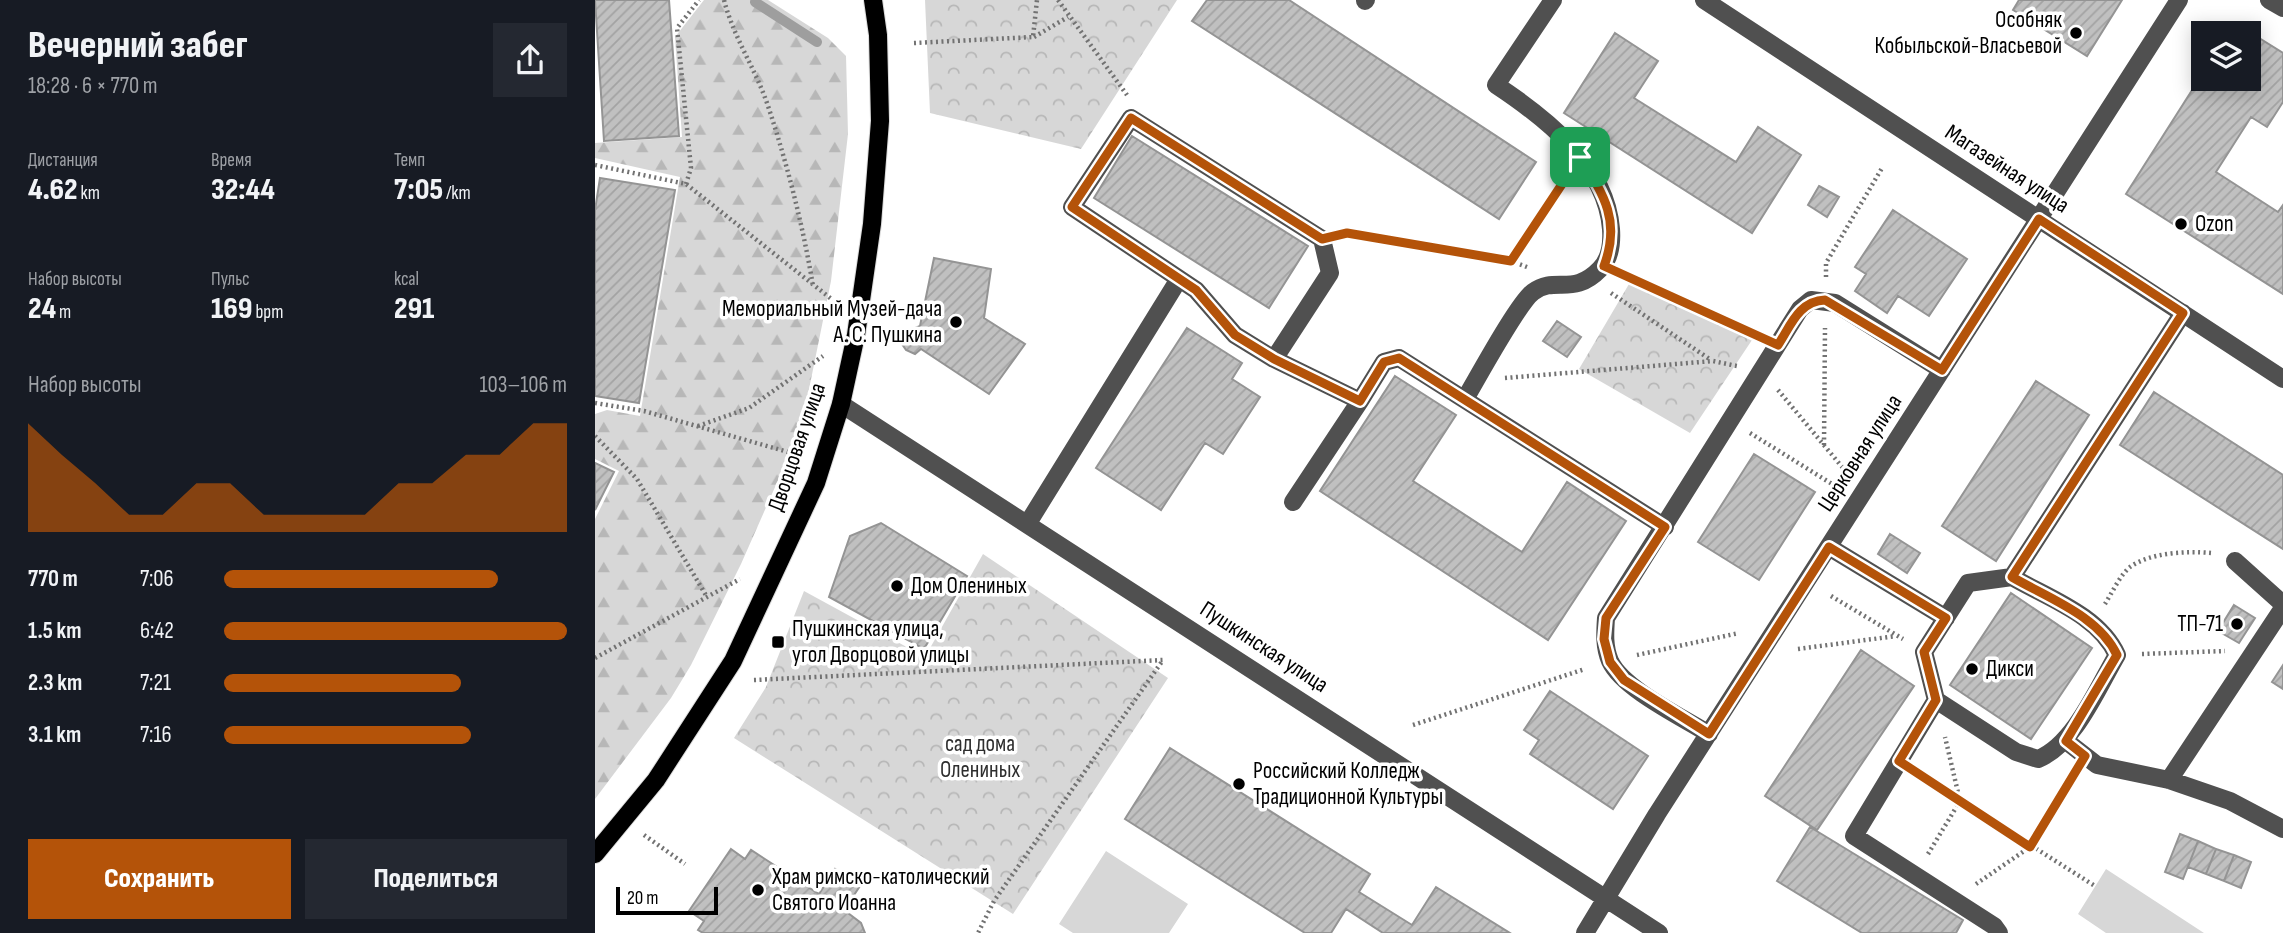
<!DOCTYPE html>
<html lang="ru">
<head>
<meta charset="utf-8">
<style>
	body { margin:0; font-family:"Sofia Sans Condensed",sans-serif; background:#242831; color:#f1f3f6; height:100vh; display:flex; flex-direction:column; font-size:26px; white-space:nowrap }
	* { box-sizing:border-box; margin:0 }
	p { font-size:23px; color:#9ea1a6 }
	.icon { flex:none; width:38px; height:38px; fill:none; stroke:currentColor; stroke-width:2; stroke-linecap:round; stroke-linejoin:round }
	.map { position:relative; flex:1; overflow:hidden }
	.sheet { display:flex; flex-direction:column; background:#171b24; width:595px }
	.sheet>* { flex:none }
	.controls { position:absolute; left:1596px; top:21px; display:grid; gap:14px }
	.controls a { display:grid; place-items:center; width:70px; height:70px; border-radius:0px; background:#171b24; box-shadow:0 4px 18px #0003; font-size:35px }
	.scale { position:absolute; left:21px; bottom:18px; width:102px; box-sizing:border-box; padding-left:7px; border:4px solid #000; border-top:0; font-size:19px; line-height:24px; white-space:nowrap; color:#000; -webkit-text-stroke:5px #fff; paint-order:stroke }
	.pin { position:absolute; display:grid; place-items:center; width:60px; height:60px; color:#fff; margin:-30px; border-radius:14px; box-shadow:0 4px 10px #0006 }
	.round { display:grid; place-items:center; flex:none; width:74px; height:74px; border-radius:0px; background:#242831 }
	.summary { display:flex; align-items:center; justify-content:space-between; height:119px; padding:0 28px }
	h1 { font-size:38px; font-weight:800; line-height:52px }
	.stats { display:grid; grid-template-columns:repeat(3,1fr); gap:10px; height:119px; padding:7px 28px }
	.stats div { display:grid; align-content:center }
	.stats b { font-size:30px; font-weight:800 }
	.stats small { font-size:19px; font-weight:400 }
	.stats p { font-size:19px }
	.chart { height:196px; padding:14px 28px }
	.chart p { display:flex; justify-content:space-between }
	.chart svg { width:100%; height:126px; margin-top:7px; fill:#b45309; opacity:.7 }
	.primary-button { display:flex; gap:14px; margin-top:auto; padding:14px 28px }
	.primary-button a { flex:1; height:80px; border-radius:0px; background:#b45309; color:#fff; font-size:28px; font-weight:800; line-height:80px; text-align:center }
	.primary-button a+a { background:#242831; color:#f1f3f6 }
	ul { padding:0 28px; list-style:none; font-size:23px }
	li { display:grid; grid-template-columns:112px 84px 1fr; align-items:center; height:52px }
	li i { height:18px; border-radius:9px; background:#b45309 }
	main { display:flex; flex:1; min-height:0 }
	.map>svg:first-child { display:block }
	.green { fill:#d7d7d7 }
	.forest { fill:url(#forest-firs) }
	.park { fill:url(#park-crowns) }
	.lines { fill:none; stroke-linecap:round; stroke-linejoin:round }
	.stream { stroke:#9e9e9e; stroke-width:10 }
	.building { fill:url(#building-hatch); stroke:#949494; stroke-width:2 }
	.major-casing { stroke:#dbdbdb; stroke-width:20 }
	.path { stroke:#727272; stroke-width:4.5; stroke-dasharray:2 3.5; stroke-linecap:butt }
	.minor { stroke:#505050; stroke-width:18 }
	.major { stroke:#000; stroke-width:18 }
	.route-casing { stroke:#fff; stroke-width:14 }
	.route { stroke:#b45309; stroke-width:9 }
	.poi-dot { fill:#000; stroke:#fff; stroke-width:2.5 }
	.labels { text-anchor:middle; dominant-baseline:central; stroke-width:7; stroke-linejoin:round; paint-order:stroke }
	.poi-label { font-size:23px; fill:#000; stroke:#fff; text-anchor:start }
	.street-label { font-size:23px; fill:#000; stroke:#fff }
	.park-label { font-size:23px; fill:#2e2e2e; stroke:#fff }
</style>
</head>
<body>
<main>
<section class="sheet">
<div class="summary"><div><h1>Вечерний забег</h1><p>18:28 · 6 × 770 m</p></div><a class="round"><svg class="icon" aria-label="share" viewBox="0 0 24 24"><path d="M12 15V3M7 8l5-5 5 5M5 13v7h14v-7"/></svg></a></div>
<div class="stats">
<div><p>Дистанция</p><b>4.62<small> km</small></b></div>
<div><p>Время</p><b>32:44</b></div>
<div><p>Темп</p><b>7:05<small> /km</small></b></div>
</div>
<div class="stats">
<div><p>Набор высоты</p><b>24<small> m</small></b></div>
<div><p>Пульс</p><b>169<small> bpm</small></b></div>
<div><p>kcal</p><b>291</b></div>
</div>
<div class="chart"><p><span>Набор высоты</span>103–106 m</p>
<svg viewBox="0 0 160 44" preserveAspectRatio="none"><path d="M0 44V6L10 17L20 27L30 38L40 38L50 27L60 27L70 38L80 38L90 38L100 38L110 27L120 27L130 17L140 17L150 6L160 6V44z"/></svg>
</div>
<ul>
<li><b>770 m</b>7:06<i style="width:80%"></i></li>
<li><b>1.5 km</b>6:42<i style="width:100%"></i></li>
<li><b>2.3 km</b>7:21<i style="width:69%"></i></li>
<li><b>3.1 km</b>7:16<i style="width:72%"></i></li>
</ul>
<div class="primary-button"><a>Сохранить</a><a>Поделиться</a></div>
</section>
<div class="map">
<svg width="1688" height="933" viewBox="0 0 1688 933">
	<defs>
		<pattern id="forest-firs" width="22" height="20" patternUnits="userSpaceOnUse" patternTransform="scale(1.75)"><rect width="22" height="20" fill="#d7d7d7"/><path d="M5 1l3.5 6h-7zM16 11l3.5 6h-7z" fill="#b7b7b7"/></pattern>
		<pattern id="park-crowns" width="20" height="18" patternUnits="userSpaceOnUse" patternTransform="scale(1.75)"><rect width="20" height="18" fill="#d7d7d7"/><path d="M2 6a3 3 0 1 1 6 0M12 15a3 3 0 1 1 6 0" fill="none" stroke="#b7b7b7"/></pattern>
		<pattern id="building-hatch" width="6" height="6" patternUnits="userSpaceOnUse" patternTransform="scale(1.75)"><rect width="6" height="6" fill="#c0c0c0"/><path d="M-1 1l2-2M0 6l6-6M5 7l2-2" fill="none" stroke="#a3a3a3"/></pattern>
	</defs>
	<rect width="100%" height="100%" fill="#fff"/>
	<path class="green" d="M 511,851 L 593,904 L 574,933 L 478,933 L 464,924 Z
		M 1511,869 L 1609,933 L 1511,933 L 1483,914 Z"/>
	<path class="forest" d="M 109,0 L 173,0 L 233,38 L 251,56 L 253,134 L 236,281 L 212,399 L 192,460 L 146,564 L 96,665 L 76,698 L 0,799 L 0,519 L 24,471 L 0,459 L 0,414 L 12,410 L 45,416 L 85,177 L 0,158 L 0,143 L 87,137 L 80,37 Z"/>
	<path class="park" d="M 330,0 L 582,0 L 486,149 L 335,113 Z
		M 1034,284 L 1157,340 L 1095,433 L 984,369 Z
		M 388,554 L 573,678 L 418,914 L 139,738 L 171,687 L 209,591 L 330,657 Z"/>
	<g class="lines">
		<path class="stream" d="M 160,2 L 222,42"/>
	</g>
	<path class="building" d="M 0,0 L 74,0 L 84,136 L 9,141 Z
		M 612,0 L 694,0 L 941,162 L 904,219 L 597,21 Z
		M 1424,0 L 1527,0 L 1492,56 L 1418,10 Z
		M 1640,23 L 1688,53 L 1688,102 L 1672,127 L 1656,117 L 1621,172 L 1683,212 L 1688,205 L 1688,294 L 1531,194 L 1608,73 L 1608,79 L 1654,79 L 1654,33 L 1633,33 Z
		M 1020,33 L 1063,61 L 1039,98 L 1141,162 L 1163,127 L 1206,155 L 1157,233 L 969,113 Z
		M 537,136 L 713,246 L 674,308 L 499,198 Z
		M 5,178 L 80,190 L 44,403 L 0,396 L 0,210 Z
		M 1224,186 L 1244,197 L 1232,217 L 1213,205 Z
		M 1298,210 L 1372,259 L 1334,316 L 1303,296 L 1292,313 L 1260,291 L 1271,274 L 1260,267 Z
		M 339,258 L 396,269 L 389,318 L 430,344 L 394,394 L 326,349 L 320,354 L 311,350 L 305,341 L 308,333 L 325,326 Z
		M 962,321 L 986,337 L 972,357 L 948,341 Z
		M 592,328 L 647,363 L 637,379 L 665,397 L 628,454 L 610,443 L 566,510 L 501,468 Z
		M 800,376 L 861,415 L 818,481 L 927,552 L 972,482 L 1031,521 L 953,640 L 725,491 Z
		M 1441,381 L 1494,415 L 1401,561 L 1347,526 Z
		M 1559,392 L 1688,475 L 1688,549 L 1525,445 Z
		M 1159,454 L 1220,492 L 1164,580 L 1103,542 Z
		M 0,463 L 19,472 L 0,510 Z
		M 286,523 L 372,576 L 329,649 L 234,597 L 255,536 Z
		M 1295,534 L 1325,553 L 1312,573 L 1283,554 Z
		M 1416,593 L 1497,648 L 1436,739 L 1355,685 Z
		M 1639,605 L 1660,618 L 1644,643 L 1623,631 Z
		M 1266,650 L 1319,686 L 1222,830 L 1170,796 Z
		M 1688,665 L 1688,689 L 1677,682 Z
		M 955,691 L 1053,756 L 1018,809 L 935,754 L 944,740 L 929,730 Z
		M 575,748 L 775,874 L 764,892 L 817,925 L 841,887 L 915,933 L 788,933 L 751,909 L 736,933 L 710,933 L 530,819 Z
		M 1215,827 L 1368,920 L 1361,933 L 1267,933 L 1182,881 Z
		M 1585,834 L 1603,841 L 1588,879 L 1570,872 Z
		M 1603,841 L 1621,849 L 1611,874 L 1593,867 Z
		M 136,849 L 150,859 L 156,850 L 224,894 L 240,869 L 265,886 L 249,910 L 266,923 L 270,933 L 108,933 L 103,930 L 109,921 L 94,911 Z
		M 1621,849 L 1639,855 L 1629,881 L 1611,874 Z
		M 1639,855 L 1656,862 L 1646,888 L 1629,881 Z"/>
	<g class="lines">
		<g class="major-casing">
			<path id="major" d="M 0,854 L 61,780 L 138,661 L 221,483 L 246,404 L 261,335 L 277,224 L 285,121 L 283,35 L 278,0"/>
		</g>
		<path class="path" d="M 129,0 C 139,39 162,71 174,109 C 193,167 208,226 218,286
			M 463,0 L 532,95
			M 439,37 L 473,17
			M 319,43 L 438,37 L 442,0
			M 0,165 L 91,184 L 239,301
			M 91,184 L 96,168 L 82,28 L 104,0
			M 752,233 L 916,261 L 932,267
			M 916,261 L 969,180
			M 1032,276 L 1161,335
			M 1231,277 L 1231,263 L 1287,168
			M 1016,293 L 1116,360
			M 910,378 L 1118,361 L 1142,366
			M 1183,390 L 1248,468
			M 0,403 L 49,411 L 200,454
			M 103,426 L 154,408 L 228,356
			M 1155,433 L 1237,484
			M 0,436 L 42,479 L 112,597
			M 1229,445 L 1230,328
			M 1236,596 L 1308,639
			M 1510,604 C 1517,593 1525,575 1535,567 C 1556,552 1592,551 1616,553
			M 1203,649 L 1301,636
			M 1547,654 L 1630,651
			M 1042,655 L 1144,633
			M 0,658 L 145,579
			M 159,680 L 568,660 L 399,901 L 383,933
			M 818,725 L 990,669
			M 1325,775 L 1500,886
			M 49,835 L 90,864
			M 1333,854 L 1365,801 L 1350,737
			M 1381,884 L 1435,847 L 1478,776"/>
		<path class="minor" d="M 1109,0 L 1688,379
			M 1674,0 L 1688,8
			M 770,1 L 771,0
			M 679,359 L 735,273 L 727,239 L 536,118 L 477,207 L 601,290 L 640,335 L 679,359 L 765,401 L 698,502
			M 870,399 C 882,379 923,303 938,292 C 961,275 978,297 1005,269 C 1015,259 1017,243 1016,229 C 1011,165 951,118 901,85 L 958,0
			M 765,401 L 789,362 L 804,358 L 1070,527
			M 246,404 L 1064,933
			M 433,523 L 584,279
			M 1234,547 L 1351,618
			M 1640,561 L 1688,604
			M 1417,577 C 1453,598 1504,615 1522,655 C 1502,689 1479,745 1443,759 L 1421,752 L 1341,700 L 1329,652 L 1373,583 Z
			M 1417,577 L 1588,313
			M 1341,700 L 1259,836 L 1399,926 L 1404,933
			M 1114,734 C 1087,717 1028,689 1015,661 C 1009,647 1010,633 1011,618 L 1205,309 L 1216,300 L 1240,303 L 1347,370
			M 1471,741 L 1502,765 L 1574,780 L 1635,801 L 1688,829
			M 1574,780 L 1688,608
			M 990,933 L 1062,814 L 1584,0"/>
		<use href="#major" class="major"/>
	</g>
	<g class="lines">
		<g class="route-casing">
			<path id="route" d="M 536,118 L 727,239 L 752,233 L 916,261 L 985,157 C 1009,195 1026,221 1009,266 L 1183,345 C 1196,325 1204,301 1230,300 L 1347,370 L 1444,219 L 1588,313 L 1417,577 C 1453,598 1504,616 1522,655 L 1471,741 L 1490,756 L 1435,847 L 1304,761 L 1341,700 L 1329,652 L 1351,618 L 1234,547 L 1114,734 L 1029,680 L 1015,662 L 1009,639 L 1011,618 L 1070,527 L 804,358 L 789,362 L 765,401 L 679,359 L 640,335 L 601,290 L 477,207 Z"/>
		</g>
		<use href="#route" class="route"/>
	</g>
	<g class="poi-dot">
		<circle cx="1481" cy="33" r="7"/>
		<circle cx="1586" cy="224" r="7"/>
		<circle cx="361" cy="322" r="7"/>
		<circle cx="302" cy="586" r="7"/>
		<circle cx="1642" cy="624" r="7"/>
		<rect x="176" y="635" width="14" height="14" rx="3.5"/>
		<circle cx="1377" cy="669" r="7"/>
		<circle cx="644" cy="784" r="7"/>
		<circle cx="163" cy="890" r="7"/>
	</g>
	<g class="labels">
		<g class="poi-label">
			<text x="1467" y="20" text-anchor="end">Особняк<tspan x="1467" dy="26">Кобыльской-Власьевой</tspan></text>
			<text x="1600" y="224">Ozon</text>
			<text x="347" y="309" text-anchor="end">Мемориальный Музей-дача<tspan x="347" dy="26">А. С. Пушкина</tspan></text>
			<text x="316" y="586">Дом Олениных</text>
			<text x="1628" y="624" text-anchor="end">ТП-71</text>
			<text x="197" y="629">Пушкинская улица,<tspan x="197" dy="26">угол Дворцовой улицы</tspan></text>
			<text x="1391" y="669">Дикси</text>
			<text x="658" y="771">Российский Колледж<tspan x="658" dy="26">Традиционной Культуры</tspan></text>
			<text x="177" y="877">Храм римско-католический<tspan x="177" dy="26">Святого Иоанна</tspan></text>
		</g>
		<g class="street-label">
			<text transform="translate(1412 169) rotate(33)">Магазейная улица</text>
			<text transform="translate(202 447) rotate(-71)">Дворцовая улица</text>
			<text transform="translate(1265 453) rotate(-57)">Церковная улица</text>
			<text transform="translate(669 647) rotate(33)">Пушкинская улица</text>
		</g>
		<g class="park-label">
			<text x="385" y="744">сад дома<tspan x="385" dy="26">Олениных</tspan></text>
		</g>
	</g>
</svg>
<div class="controls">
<a><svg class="icon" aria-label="layers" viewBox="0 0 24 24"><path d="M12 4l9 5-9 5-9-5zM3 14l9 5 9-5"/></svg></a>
</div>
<div class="scale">20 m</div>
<div class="pin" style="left:985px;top:157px;background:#1e9e55"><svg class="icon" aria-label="arrive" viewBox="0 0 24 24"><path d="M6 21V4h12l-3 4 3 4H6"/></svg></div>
</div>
</main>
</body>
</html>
